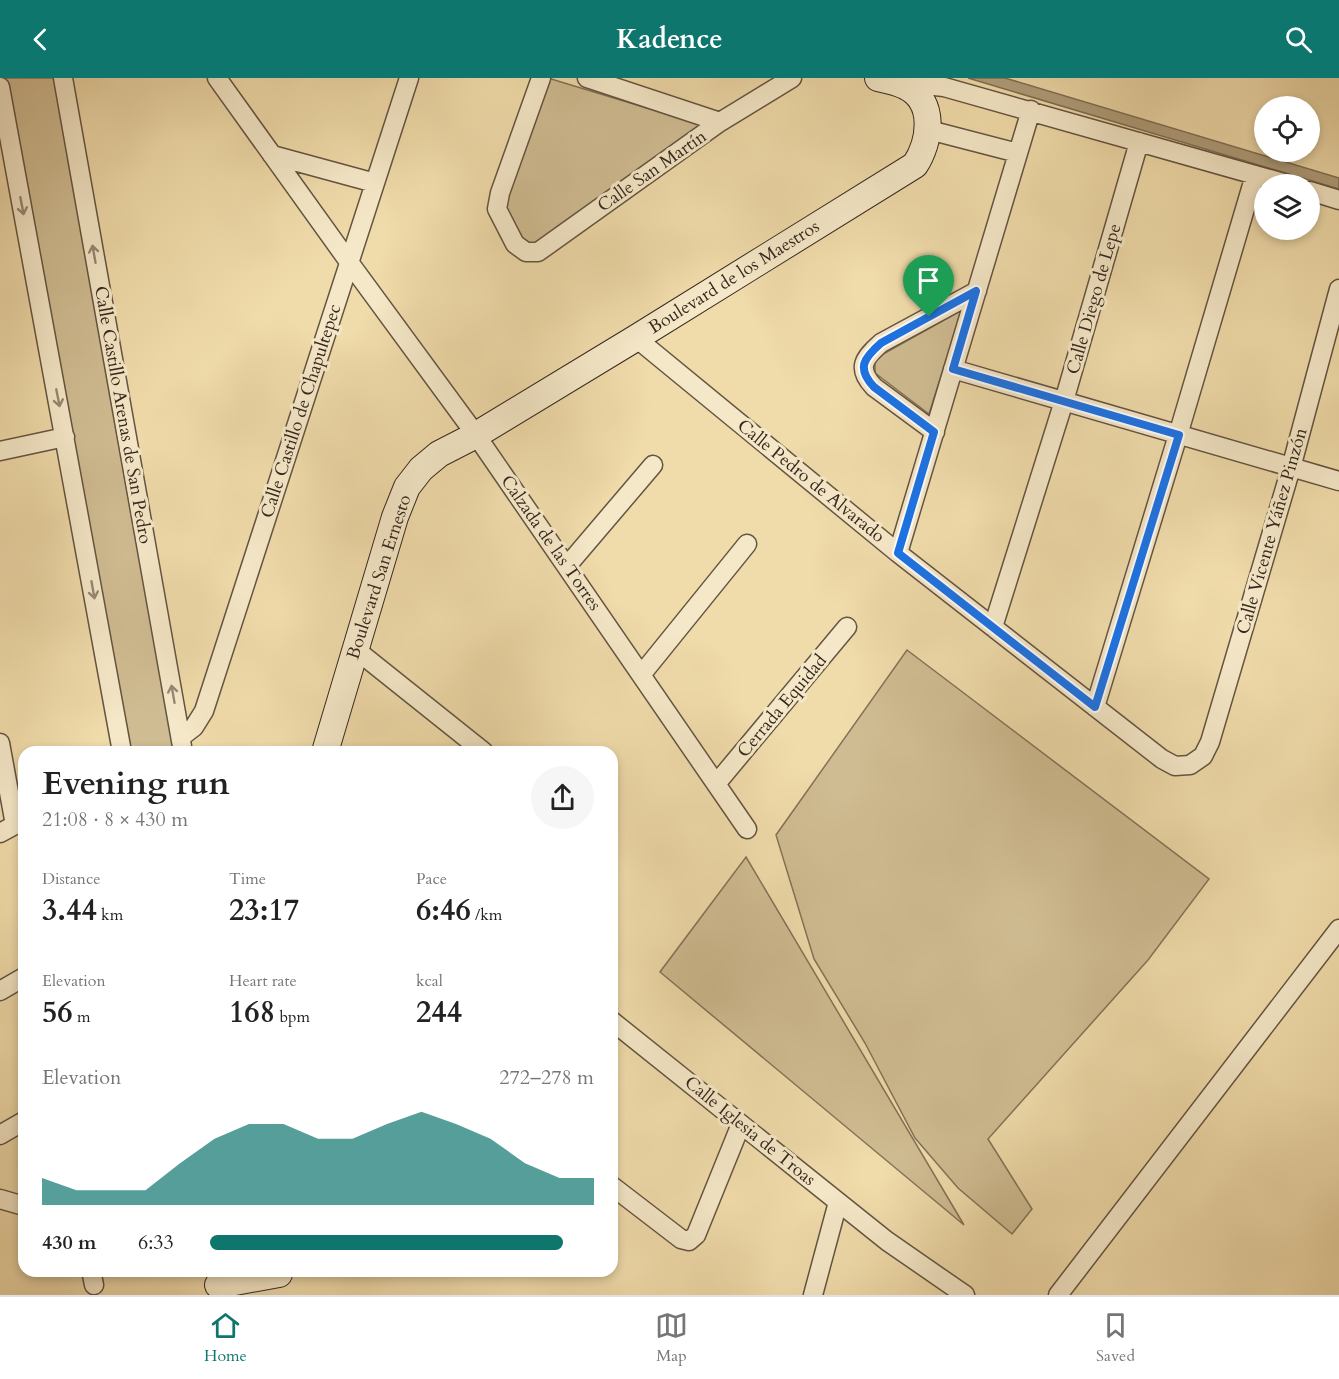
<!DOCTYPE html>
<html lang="en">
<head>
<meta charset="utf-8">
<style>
	body { margin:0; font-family:Cardo,serif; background:#f6f6f6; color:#222; height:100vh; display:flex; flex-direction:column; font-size:22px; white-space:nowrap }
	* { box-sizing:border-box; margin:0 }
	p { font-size:20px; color:#767676 }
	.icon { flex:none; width:33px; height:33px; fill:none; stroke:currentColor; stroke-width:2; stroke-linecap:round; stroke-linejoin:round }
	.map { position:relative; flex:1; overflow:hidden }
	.sheet { position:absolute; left:18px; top:668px; width:600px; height:531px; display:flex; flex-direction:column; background:#fff; border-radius:18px; box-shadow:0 3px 9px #0003 }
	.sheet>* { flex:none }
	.tools { position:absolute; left:1254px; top:18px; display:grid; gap:12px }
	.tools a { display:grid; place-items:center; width:66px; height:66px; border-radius:50%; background:#fff; box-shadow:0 3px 9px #0003; font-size:30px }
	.pin { position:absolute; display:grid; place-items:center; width:51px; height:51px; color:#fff; margin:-62px -26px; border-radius:50% 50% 50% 0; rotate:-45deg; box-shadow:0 0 6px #0007 }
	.pin .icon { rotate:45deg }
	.round { display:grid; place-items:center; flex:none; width:63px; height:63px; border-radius:32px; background:#f6f6f6 }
	.summary { display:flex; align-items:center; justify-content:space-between; height:102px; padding:0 24px }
	h1 { font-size:33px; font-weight:800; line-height:45px }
	.metrics { display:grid; grid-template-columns:repeat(3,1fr); gap:9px; height:102px; padding:6px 24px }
	.metrics div { display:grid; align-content:center }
	.metrics b { font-size:30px; font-weight:800 }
	.metrics small { font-size:16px; font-weight:400 }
	.metrics p { font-size:16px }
	.chart { height:168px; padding:12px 24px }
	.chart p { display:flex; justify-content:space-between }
	.chart svg { width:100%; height:108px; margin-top:6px; fill:#0f766e; opacity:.7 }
	ul { padding:0 24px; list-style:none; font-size:20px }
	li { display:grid; grid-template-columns:96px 72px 1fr; align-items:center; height:45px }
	li i { height:15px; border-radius:8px; background:#0f766e }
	header { display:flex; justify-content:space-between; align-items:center; height:78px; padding:0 24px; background:#0f766e; color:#fff; font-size:27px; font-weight:800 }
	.tabs { display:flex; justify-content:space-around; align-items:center; height:84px; border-top:2px solid #e0e0e0; background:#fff; font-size:16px; color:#767676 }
	.tabs a { display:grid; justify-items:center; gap:3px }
	.tabs .on { color:#0f766e }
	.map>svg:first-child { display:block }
	.green { fill:#d0bc92; stroke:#827258; stroke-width:1.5 }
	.water { fill:#b09e7b; stroke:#7f6e56; stroke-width:1.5 }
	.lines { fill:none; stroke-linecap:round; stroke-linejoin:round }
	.street-casing { stroke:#645442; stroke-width:21 }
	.secondary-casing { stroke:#35271f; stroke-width:28 }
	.street { stroke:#f5e8c8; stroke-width:18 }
	.secondary { stroke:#f5e8c8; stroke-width:26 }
	.oneway { stroke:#958874 }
	.route-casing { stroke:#fff; stroke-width:12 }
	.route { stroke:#1a73e8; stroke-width:8 }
	.labels { text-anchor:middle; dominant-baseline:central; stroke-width:6; stroke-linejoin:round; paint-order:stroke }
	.street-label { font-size:18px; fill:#35271f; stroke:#f5e8c8 }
</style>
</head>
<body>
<header><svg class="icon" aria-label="back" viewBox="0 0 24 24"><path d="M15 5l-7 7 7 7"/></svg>Kadence<svg class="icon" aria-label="search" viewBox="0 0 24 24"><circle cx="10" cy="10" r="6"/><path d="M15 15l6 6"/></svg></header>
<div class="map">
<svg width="1339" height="1217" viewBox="0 0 1339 1217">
	<rect width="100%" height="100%" fill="#f0dbaa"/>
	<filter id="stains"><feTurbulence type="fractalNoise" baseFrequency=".00333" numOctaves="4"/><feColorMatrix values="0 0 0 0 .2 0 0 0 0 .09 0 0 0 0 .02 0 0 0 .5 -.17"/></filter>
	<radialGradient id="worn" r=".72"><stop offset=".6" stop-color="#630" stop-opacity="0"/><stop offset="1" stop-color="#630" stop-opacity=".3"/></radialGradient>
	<path class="green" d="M 2,0 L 59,0 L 176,673 L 125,673 Z
		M 548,0 L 706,48 L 538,167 L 529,168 L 519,160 L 504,129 Z
		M 962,232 L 929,336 L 875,295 L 875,283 L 885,275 Z
		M 907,572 L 1209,801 L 1148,882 L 988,1061 L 1032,1131 L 1012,1156 L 958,1110 L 915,1060 L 865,965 L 814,881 L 776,757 Z
		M 746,779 L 964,1147 L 660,894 Z"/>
	<path class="water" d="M 968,0 L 1005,0 L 1339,100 L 1339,111 Z"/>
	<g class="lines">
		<g class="street-casing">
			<path id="street" d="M 63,0 L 183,674
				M 217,0 L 349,184 L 476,357 L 747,751
				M 541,0 L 500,115 L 497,131 L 515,166 L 526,174 L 538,174 L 720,44 L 792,0
				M 587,0 L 720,44
				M 906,8 L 925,7 L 944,9 L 1287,106
				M 0,9 L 122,674
				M 929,52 L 1018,75
				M 272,77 L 375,105
				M 1310,113 L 1339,122
				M 636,260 L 898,475 L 1162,681 L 1175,688 L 1190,687 L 1203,678 L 1210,664 L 1291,390 L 1339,211
				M 953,291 L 1339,403
				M 935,354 L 874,309 C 856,290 864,280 881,265 L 977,213
				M 0,373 L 65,359
				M 898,475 L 1031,32
				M 567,488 L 653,387
				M 993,549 L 1064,323 L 1139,64
				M 355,571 L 484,674
				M 641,597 L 747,466
				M 1095,629 L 1178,357 L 1255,97
				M 181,659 L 194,649 L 204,633 L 409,0
				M 0,665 L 15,747
				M 716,706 L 847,549
				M 0,755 L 24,742
				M 0,913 L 24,899
				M 612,943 L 887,1163 L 965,1217
				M 0,1057 L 24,1043
				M 612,1108 L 681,1161 L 689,1163 L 696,1157 L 741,1046
				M 0,1121 L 24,1128
				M 91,1192 L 94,1207
				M 813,1217 L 838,1124
				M 1058,1217 L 1339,851"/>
		</g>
		<g class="secondary-casing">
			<path id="secondary" d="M 325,674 L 395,439 L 407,409 L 421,391 L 439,376 L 476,357 L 636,260 L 915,87 C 930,64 937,23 905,8 C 897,4 887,2 878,0
				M 218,1207 L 279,1196"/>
		</g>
		<use href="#street" class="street"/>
		<use href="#secondary" class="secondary"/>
	</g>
	<defs><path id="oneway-shaft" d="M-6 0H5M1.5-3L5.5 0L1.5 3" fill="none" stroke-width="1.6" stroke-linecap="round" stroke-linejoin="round" transform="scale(1.5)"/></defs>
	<g class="oneway">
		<use href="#oneway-shaft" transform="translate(22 128) rotate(79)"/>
		<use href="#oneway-shaft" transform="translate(94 176) rotate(-100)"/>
		<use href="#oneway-shaft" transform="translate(58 320) rotate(79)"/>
		<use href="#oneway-shaft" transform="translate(93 512) rotate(80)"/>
		<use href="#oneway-shaft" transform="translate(173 616) rotate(-100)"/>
	</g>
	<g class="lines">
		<g class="route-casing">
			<path id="route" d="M 976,213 L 953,291 L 1179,357 L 1095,629 L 898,475 L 934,354 L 874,309 C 856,290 864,280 881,265 Z"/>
		</g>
		<use href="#route" class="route"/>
	</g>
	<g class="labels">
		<g class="street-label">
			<text transform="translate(652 93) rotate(-35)">Calle San Martín</text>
			<text transform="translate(734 199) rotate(-32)">Boulevard de los Maestros</text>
			<text transform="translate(1094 221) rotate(-74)">Calle Diego de Lepe</text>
			<text transform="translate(301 333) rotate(-72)">Calle Castillo de Chapultepec</text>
			<text transform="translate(123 337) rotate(80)">Calle Castillo Arenas de San Pedro</text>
			<text transform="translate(811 403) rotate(39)">Calle Pedro de Alvarado</text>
			<text transform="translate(1272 453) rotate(-74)">Calle Vicente Yáñez Pinzón</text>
			<text transform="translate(551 465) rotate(55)">Calzada de las Torres</text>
			<text transform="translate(379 499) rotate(-72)">Boulevard San Ernesto</text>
			<text transform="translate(782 628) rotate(-50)">Cerrada Equidad</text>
			<text transform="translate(750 1053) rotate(39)">Calle Iglesia de Troas</text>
		</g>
	</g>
	<rect width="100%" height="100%" filter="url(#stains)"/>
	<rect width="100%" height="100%" fill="url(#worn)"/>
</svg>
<div class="tools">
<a><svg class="icon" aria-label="locate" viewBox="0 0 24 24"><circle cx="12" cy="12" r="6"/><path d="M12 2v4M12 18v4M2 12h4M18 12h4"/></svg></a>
<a><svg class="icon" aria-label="layers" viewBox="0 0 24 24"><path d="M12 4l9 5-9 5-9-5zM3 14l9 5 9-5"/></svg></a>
</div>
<div class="pin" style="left:929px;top:239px;background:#1e9e55"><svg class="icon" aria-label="arrive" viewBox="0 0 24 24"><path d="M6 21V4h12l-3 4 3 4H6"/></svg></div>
<section class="sheet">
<div class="summary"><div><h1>Evening run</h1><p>21:08 · 8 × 430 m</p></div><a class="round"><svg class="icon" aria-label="share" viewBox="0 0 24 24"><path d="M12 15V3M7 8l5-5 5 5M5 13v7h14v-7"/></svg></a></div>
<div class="metrics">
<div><p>Distance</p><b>3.44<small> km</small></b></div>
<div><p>Time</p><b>23:17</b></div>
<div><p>Pace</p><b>6:46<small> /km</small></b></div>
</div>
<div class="metrics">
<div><p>Elevation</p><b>56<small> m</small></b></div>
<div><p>Heart rate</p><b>168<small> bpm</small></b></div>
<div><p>kcal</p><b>244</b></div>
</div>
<div class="chart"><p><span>Elevation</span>272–278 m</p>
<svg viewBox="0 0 160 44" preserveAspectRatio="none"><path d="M0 44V33L10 38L20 38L30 38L40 27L50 17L60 11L70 11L80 17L90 17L100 11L110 6L120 11L130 17L140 27L150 33L160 33V44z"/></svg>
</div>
<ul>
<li><b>430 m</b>6:33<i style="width:92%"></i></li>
</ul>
</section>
</div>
<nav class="tabs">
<a class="on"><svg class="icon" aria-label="home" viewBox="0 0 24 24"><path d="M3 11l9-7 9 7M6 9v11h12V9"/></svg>Home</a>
<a><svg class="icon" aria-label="map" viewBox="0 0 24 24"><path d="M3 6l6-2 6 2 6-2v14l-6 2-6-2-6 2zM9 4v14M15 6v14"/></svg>Map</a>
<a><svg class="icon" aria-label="saved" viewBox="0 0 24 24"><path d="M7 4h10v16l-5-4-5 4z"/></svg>Saved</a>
</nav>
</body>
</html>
